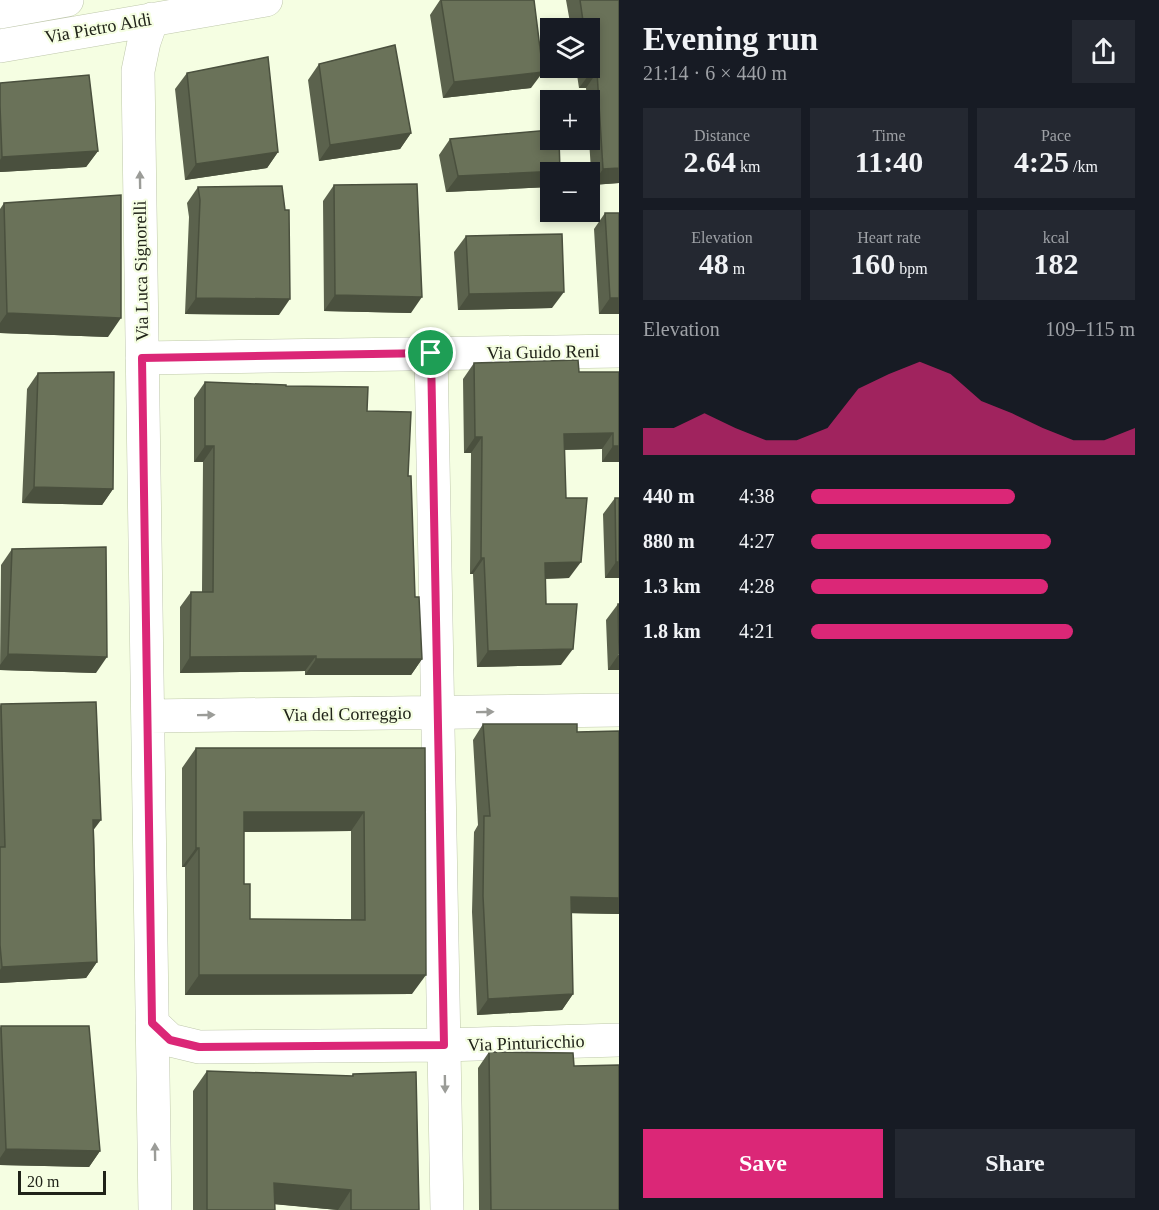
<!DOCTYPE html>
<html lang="en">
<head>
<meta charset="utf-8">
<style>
	body { margin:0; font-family:"Times New Roman",serif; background:#242831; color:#f1f3f6; height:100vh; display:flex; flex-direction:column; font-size:22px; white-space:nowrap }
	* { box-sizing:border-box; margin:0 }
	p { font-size:20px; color:#9ea1a6 }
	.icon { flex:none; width:33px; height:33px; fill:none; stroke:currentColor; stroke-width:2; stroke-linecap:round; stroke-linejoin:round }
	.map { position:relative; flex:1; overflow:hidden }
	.sheet { display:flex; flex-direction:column; background:#171b24; width:540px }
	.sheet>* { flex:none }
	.buttons { position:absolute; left:540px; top:18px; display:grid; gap:12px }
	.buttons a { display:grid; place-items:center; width:60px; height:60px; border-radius:0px; background:#171b24; box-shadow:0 3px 9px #0003; font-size:30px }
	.scale { position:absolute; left:18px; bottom:15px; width:88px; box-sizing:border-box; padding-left:6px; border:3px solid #202319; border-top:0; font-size:16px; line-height:21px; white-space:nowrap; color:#202319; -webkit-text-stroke:4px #f5fee2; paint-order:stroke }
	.pin { position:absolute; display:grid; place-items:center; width:51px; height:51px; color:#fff; margin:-26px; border:3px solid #fff; border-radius:50%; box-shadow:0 2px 6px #0007 }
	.round { display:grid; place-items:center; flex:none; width:63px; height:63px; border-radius:0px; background:#242831 }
	.headline { display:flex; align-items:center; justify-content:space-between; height:102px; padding:0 24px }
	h1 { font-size:33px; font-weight:700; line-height:45px }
	.metrics { display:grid; grid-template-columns:repeat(3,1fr); gap:9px; height:102px; padding:6px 24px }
	.metrics div { display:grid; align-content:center; border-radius:0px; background:#242831; text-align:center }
	.metrics b { font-size:30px; font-weight:700 }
	.metrics small { font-size:16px; font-weight:400 }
	.metrics p { font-size:16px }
	.chart { height:168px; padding:12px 24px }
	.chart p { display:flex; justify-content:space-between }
	.chart svg { width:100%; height:108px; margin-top:6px; fill:#db2777; opacity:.7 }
	.primary-button { display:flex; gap:12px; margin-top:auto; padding:12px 24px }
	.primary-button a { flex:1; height:69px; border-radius:0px; background:#db2777; color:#fff; font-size:24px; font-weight:700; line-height:69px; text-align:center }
	.primary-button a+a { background:#242831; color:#f1f3f6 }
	ul { padding:0 24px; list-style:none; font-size:20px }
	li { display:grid; grid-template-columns:96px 72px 1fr; align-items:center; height:45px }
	li i { height:15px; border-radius:8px; background:#db2777 }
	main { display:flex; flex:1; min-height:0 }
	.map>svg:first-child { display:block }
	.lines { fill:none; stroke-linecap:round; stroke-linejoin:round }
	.street-casing { stroke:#bfc8ac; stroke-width:34 }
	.street { stroke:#fff; stroke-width:33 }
	.wall { fill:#5b624d; fill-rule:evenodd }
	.shaded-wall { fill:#4a503e }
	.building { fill:#6a7259; stroke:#4a503e; stroke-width:1.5; fill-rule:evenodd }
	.oneway { fill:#9b9c98 }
	.route-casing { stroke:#fff; stroke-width:12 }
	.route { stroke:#db2777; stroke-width:8 }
	.labels { text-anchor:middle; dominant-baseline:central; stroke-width:4.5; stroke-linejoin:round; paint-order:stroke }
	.street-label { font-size:18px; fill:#202319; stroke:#f5fee2 }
</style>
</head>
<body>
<main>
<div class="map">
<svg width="619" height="1210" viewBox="0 0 619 1210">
	<rect width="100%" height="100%" fill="#f5fee2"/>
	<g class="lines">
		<g class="street-casing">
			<path id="street" d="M 0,12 L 67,0
				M 152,19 L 144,42 L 138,71 L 155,1210
				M 0,46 L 266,0
				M 431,353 L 447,1210
				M 142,358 L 619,351
				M 148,716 L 619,710
				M 152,1023 L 170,1040 L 199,1047 L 444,1045 L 619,1040"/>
		</g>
		<use href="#street" class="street"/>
	</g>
	<path class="wall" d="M 440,0 L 534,0 L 531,88 L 443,98 L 430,15 Z
		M 566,0 L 619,0 L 619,183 L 592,185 L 589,140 L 590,100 L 587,100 L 586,88 L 579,88 L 576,68 L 590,68 L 590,28 L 571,28 Z
		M 319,64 L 411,133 L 400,149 L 319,161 L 308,80 Z
		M 187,73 L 278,152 L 267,168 L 185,180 L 175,89 Z
		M 0,83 L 98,151 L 86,167 L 0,172 Z
		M 450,139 L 560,171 L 559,172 L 550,172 L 549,187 L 446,192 L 439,155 Z
		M 334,185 L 411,313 L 324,311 L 323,201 Z
		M 198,187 L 279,315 L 185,314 L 189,217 L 187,203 Z
		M 4,203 L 108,337 L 0,333 L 0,209 Z
		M 605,213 L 619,213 L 619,314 L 599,314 L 594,229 Z
		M 466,236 L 552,308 L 458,310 L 454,252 Z
		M 474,363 L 579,372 L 619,372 L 619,462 L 602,462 L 602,449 L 564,450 L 569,578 L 545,579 L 546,604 L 561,665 L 477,667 L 473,574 L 470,574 L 471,453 L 464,453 L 463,379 Z
		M 38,373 L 113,489 L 102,505 L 22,503 L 27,389 Z
		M 205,382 L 286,386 L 367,411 L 408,476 L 415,597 L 422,659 L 411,675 L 305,675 L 305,671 L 180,673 L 180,607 L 191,592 L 202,592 L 203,462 L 194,462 L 194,398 Z
		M 615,498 L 619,498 L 619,578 L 605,578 L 603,514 Z
		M 12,549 L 96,673 L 0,670 L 1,565 Z
		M 618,604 L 619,670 L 608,670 L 606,620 Z
		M 1,704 L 94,830 L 97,962 L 86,978 L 0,983 L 0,706 Z
		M 483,724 L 577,732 L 619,731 L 619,914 L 571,913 L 573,994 L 562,1010 L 477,1015 L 472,912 L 474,832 L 478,825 L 473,740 Z
		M 196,748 L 425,748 L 412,994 L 185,995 L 185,867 L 182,867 L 182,768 ZM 351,831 L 351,920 L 250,919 L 244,884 L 244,832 Z
		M 1,1026 L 100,1151 L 89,1167 L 0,1165 L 0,1028 Z
		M 489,1052 L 574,1066 L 619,1210 L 479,1210 L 478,1068 Z
		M 207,1071 L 352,1076 L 353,1074 L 419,1210 L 338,1210 L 275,1204 L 275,1210 L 193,1210 L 193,1091 Z"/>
	<path class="shaded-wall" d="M 543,72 L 531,88 L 443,98 L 454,82 Z
		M 591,72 L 597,72 L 586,88 L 579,88 Z
		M 411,133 L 400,149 L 319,161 L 330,145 Z
		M 98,151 L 86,167 L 0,172 L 0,160 L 2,157 Z
		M 278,152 L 267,168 L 185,180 L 196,164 Z
		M 619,168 L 619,183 L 592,185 L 603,169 Z
		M 560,171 L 559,172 L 550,172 L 550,185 L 549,187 L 446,192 L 458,176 Z
		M 564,292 L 552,308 L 458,310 L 469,294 Z
		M 335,295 L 422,297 L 411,313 L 324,311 Z
		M 196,298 L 290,299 L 279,315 L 185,314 Z
		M 610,298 L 619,298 L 619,314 L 599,314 Z
		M 7,313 L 121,318 L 108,337 L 0,333 L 0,323 Z
		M 613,433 L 602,449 L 552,450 L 564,434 Z
		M 475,437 L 482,437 L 471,453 L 464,453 Z
		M 205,446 L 214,446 L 203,462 L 194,462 Z
		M 613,446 L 619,446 L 619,462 L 602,462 Z
		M 34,487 L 113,489 L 102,505 L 22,503 Z
		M 481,558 L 484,558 L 473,574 L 470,574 Z
		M 581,562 L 569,578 L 534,579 L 545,563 Z
		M 616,562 L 619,562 L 619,578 L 605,578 Z
		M 573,649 L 561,665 L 477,667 L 488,651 Z
		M 8,654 L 107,657 L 96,673 L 0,670 L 0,665 Z
		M 619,654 L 619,670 L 608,670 Z
		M 316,656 L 305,671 L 180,673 L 190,657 Z
		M 316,659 L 422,659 L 411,675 L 305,675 Z
		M 244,812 L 364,812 L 351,831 L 230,832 Z
		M 93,820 L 101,820 L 89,836 Z
		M 196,848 L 199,848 L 185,867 L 182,867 Z
		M 571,897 L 619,898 L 619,914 L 560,913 Z
		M 97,962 L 86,978 L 0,983 L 0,970 L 2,967 Z
		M 199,975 L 426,975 L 412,994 L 185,995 Z
		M 573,994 L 562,1010 L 477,1015 L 488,999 Z
		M 6,1149 L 100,1151 L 89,1167 L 0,1165 L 0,1158 Z
		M 274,1183 L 351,1190 L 338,1210 L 261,1203 Z"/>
	<path class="building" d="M 441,0 L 534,0 L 543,72 L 454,82 Z
		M 580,0 L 619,0 L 619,168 L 603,169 L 597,72 L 591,72 L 590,65 L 590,28 L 584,28 Z
		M 395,45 L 411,133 L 330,145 L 319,64 Z
		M 268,57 L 278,152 L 196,164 L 187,73 Z
		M 89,75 L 98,151 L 2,157 L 0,106 L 0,83 Z
		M 550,130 L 550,140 L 559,140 L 560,171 L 458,176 L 450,139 Z
		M 417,184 L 422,297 L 335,295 L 334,185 Z
		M 282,186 L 285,210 L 289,210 L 290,299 L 196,298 L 200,200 L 198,187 Z
		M 121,195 L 121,318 L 7,313 L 4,203 Z
		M 605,213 L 619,213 L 619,298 L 610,298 Z
		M 562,234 L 564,292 L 469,294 L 466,236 Z
		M 578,360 L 579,372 L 619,372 L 619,446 L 613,446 L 613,433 L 564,434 L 566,498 L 587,498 L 581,562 L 545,563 L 546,604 L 577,604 L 573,649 L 488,651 L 484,558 L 481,558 L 482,437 L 475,437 L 474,363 Z
		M 114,372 L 113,489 L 34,487 L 38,373 Z
		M 205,382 L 286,385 L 286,386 L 368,387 L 367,411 L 411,412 L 408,476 L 411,476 L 415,597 L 419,597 L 422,659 L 316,659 L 316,656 L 190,657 L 191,592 L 213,592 L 214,446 L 205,446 Z
		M 615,498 L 619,498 L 619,562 L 616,562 Z
		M 106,547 L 107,657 L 8,654 L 12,549 Z
		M 618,604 L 619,604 L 619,654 Z
		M 96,702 L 101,820 L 93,820 L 97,962 L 2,967 L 0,945 L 0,847 L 5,847 L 1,704 Z
		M 483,724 L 577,724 L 577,732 L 619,731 L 619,898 L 571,897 L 573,994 L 488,999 L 483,896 L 484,816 L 490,816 Z
		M 196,748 L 425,748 L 426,975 L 199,975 L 199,848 L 196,848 ZM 244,812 L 364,812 L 365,920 L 250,919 L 250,884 L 244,884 Z
		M 1,1026 L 89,1026 L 100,1151 L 6,1149 Z
		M 489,1052 L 573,1053 L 574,1066 L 619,1065 L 619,1210 L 491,1210 Z
		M 207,1071 L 353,1076 L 353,1074 L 416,1072 L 419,1210 L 351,1210 L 351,1190 L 274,1183 L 275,1210 L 207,1210 Z"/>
	<defs><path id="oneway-solid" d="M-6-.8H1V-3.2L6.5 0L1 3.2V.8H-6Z" transform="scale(1.5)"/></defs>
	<g class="oneway">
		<use href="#oneway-solid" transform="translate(140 180) rotate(-91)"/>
		<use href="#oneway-solid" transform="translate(485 712) rotate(-1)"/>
		<use href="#oneway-solid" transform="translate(206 715) rotate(-1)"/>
		<use href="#oneway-solid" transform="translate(445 1084) rotate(89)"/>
		<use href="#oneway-solid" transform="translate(155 1152) rotate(-91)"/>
	</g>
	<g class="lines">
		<g class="route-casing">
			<path id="route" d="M 431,353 L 444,1045 L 199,1047 L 170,1040 L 152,1023 L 142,358 Z"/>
		</g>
		<use href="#route" class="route"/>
	</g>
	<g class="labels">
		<g class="street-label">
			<text transform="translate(98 28) rotate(-10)">Via Pietro Aldi</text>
			<text transform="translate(141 271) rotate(-91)">Via Luca Signorelli</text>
			<text transform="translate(543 352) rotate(-1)">Via Guido Reni</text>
			<text transform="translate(347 714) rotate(-1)">Via del Correggio</text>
			<text transform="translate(526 1043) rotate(-2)">Via Pinturicchio</text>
		</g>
	</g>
</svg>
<div class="buttons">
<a><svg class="icon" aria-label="layers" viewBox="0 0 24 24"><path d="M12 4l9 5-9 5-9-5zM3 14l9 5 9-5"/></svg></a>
<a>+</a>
<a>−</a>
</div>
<div class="scale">20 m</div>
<div class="pin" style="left:431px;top:353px;background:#1e9e55"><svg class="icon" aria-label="arrive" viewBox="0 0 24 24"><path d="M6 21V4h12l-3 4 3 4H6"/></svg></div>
</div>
<section class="sheet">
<div class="headline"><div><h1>Evening run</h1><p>21:14 · 6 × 440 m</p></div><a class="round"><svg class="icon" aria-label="share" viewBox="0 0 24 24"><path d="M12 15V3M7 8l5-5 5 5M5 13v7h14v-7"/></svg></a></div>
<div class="metrics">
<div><p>Distance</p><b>2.64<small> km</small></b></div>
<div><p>Time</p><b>11:40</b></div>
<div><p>Pace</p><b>4:25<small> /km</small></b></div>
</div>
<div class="metrics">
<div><p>Elevation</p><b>48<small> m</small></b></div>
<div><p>Heart rate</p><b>160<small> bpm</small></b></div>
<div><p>kcal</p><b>182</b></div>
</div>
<div class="chart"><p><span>Elevation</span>109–115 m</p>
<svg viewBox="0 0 160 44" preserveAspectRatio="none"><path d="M0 44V33L10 33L20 27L30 33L40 38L50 38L60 33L70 17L80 11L90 6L100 11L110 22L120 27L130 33L140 38L150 38L160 33V44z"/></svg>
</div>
<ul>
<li><b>440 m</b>4:38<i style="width:63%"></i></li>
<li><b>880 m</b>4:27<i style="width:74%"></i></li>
<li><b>1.3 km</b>4:28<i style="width:73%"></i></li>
<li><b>1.8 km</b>4:21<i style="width:81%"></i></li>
</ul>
<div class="primary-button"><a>Save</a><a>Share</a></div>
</section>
</main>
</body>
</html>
